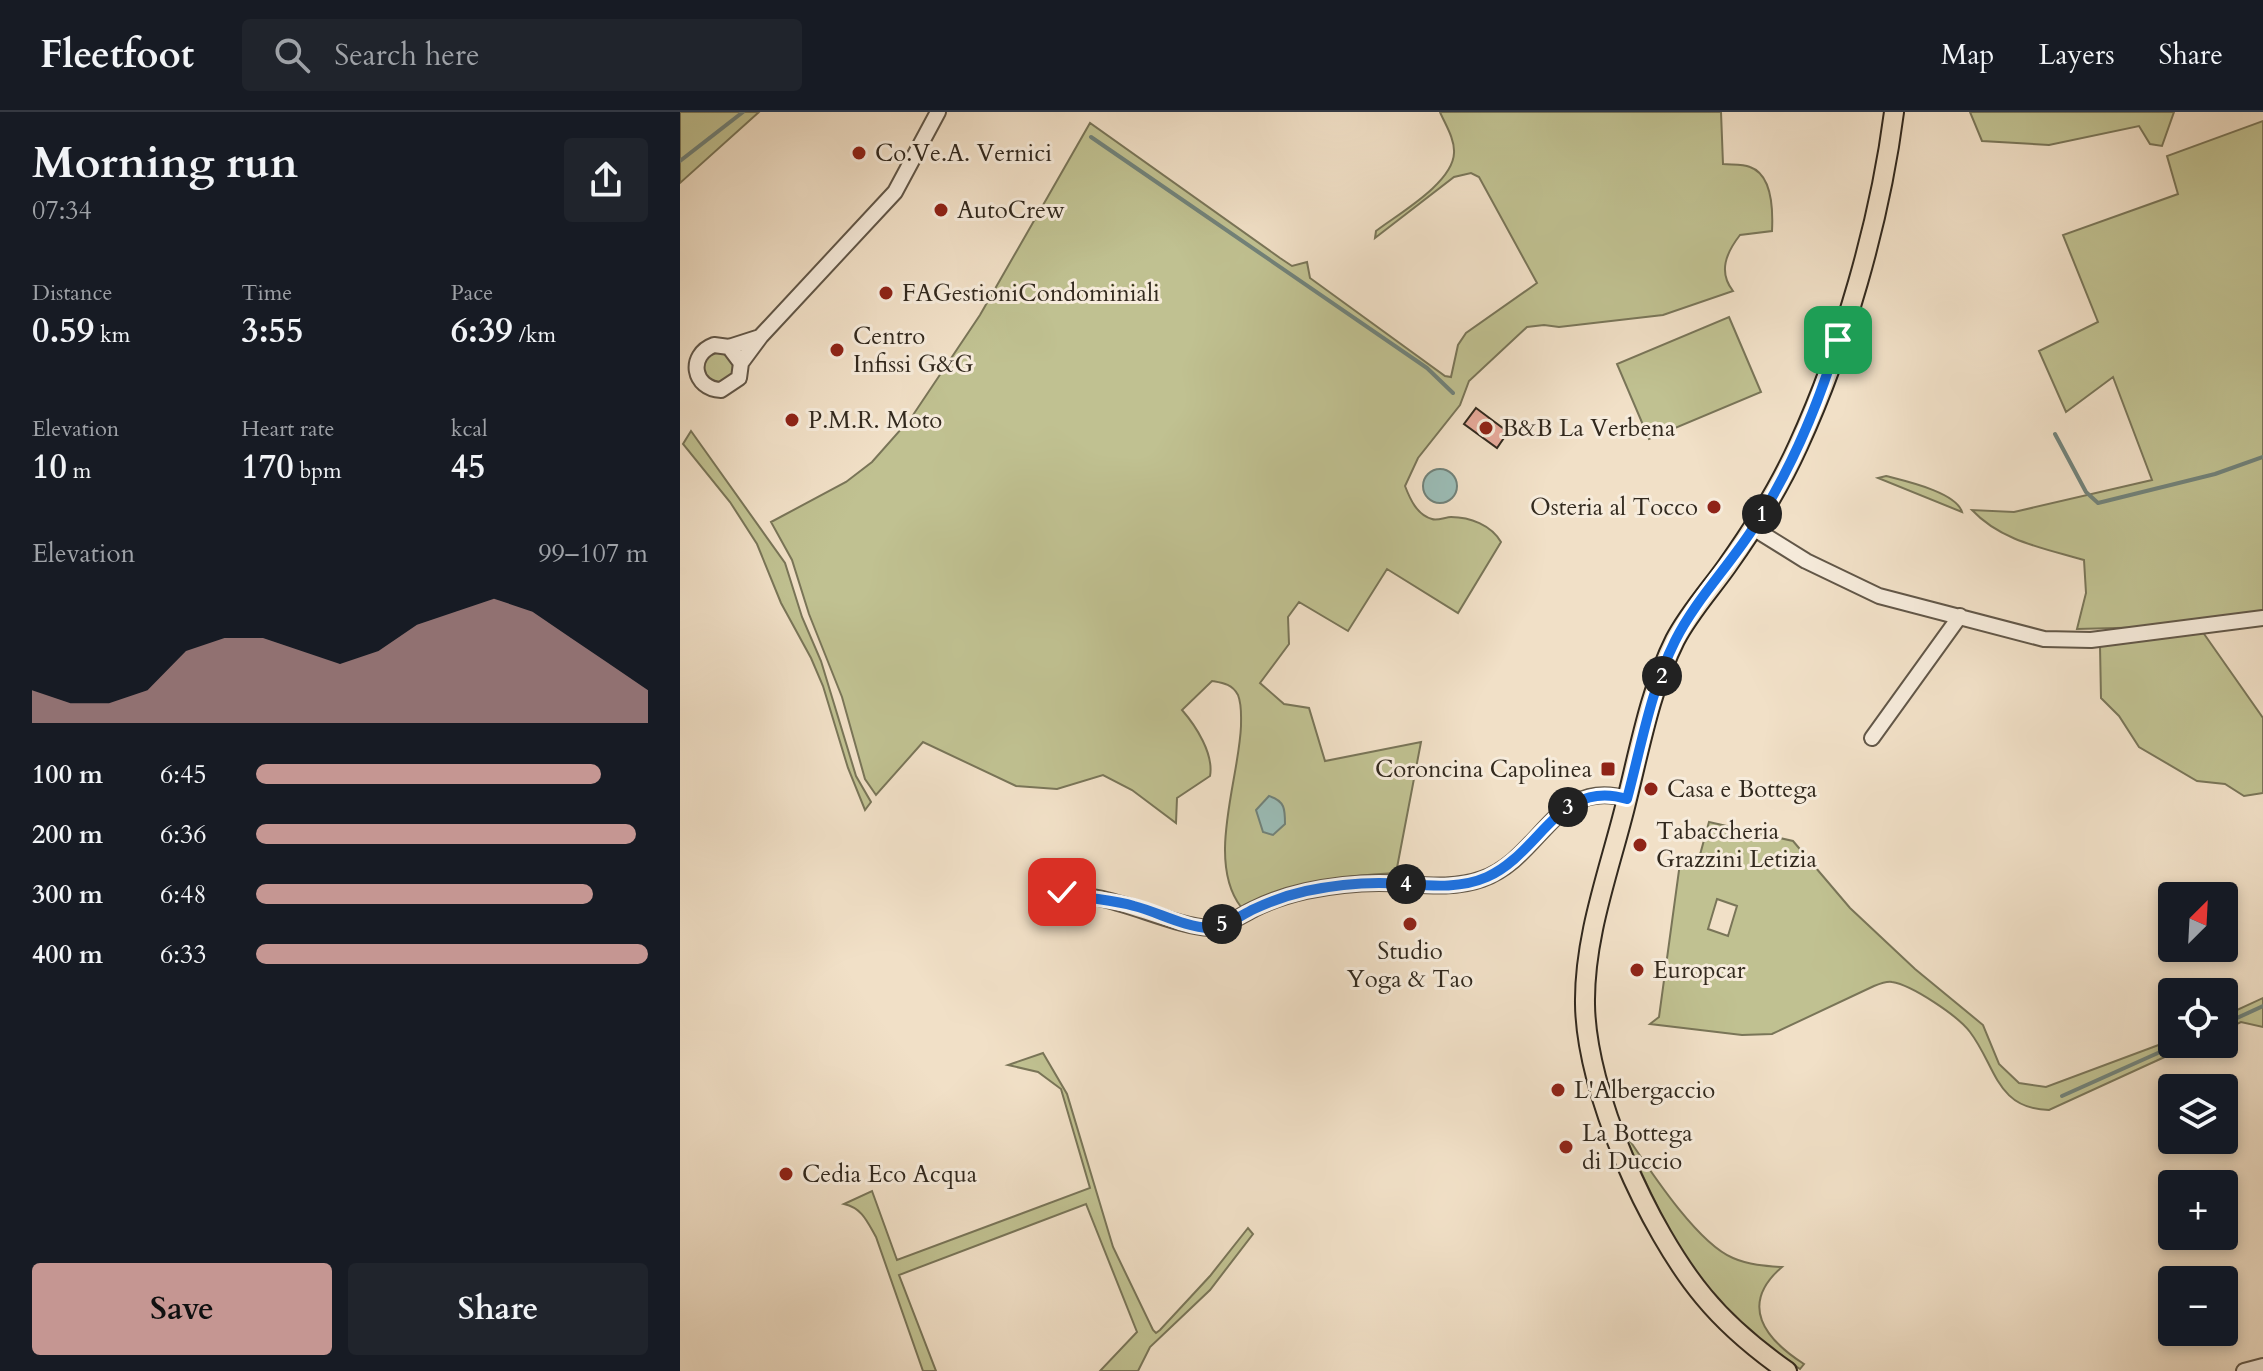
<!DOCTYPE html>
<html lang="en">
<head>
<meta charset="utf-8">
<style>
	body { margin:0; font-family:Cardo,serif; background:#20242c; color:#f1f3f6; height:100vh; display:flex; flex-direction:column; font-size:30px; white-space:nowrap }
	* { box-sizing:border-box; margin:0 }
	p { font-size:26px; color:#9ea1a6 }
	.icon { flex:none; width:44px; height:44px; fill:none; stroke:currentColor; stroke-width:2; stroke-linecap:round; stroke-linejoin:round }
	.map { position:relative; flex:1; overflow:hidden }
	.panel { display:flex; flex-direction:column; background:#171b24; width:680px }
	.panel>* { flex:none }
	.needle { width:52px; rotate:24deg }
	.tools { position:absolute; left:1478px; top:770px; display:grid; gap:16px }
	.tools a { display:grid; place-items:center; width:80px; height:80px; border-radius:8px; background:#171b24; box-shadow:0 4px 12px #0003; font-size:40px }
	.pin { position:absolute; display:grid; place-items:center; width:68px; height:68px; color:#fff; margin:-34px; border-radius:16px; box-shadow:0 4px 12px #0006 }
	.km { position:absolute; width:40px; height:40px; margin:-20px; border-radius:50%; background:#222; color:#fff; font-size:22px; line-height:40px; text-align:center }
	.round { display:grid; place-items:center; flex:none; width:84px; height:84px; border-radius:8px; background:#20242c }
	.overview { display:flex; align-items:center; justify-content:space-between; height:136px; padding:0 32px }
	h1 { font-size:44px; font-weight:600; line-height:60px }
	.stats { display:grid; grid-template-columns:repeat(3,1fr); gap:12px; height:136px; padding:8px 32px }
	.stats div { display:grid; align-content:center }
	.stats b { font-size:34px; font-weight:600 }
	.stats small { font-size:22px; font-weight:400 }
	.stats p { font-size:22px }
	.chart { height:224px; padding:16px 32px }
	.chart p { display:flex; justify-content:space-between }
	.chart svg { width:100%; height:144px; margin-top:8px; fill:#c59692; opacity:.7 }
	.primary-button { display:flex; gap:16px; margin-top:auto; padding:16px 32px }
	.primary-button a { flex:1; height:92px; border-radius:8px; background:#c59692; color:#111; font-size:32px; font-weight:600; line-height:92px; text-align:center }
	.primary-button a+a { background:#20242c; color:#f1f3f6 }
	ul { padding:0 32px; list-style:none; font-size:26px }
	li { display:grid; grid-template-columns:128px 96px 1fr; align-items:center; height:60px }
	li i { height:20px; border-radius:10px; background:#c59692 }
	header { display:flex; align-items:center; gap:48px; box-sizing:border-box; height:112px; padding:0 40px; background:#171b24; border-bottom:2px solid #363941 }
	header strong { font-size:38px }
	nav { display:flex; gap:44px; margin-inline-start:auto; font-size:28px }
	.search { width:560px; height:72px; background:#20242c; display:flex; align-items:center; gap:20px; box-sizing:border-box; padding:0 28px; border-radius:8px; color:#9ea1a6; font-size:30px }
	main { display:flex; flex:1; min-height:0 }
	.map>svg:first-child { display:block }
	.green { fill:#c0c191; stroke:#797558; stroke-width:2; fill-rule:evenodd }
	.water { fill:#9bbdb7; stroke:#71827a; stroke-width:2 }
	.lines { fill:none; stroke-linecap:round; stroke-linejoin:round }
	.stream { stroke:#71827a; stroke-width:4 }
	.building { fill:#e6a99a; stroke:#32291e; stroke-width:2 }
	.minor-casing { stroke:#625748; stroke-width:18 }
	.major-casing { stroke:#32291e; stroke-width:22 }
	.minor { stroke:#f6ebdb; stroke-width:14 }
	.major { stroke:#f1e0c7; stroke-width:18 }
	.route-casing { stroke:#fff; stroke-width:16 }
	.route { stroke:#1a73e8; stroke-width:10 }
	.poi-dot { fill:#8f2418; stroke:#f6ebdb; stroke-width:3 }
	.labels { text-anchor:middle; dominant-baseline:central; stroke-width:6; stroke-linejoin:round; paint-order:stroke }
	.poi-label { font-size:24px; fill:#32291e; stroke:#f6ebdb; text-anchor:start }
</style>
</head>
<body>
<header>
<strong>Fleetfoot</strong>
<div class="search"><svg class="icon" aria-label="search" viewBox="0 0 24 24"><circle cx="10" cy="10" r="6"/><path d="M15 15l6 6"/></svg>Search here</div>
<nav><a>Map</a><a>Layers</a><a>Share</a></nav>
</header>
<main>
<section class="panel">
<div class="overview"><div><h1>Morning run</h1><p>07:34</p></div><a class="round"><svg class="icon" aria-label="share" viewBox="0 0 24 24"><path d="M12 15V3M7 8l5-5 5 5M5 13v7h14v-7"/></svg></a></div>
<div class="stats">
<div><p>Distance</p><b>0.59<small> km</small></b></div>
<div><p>Time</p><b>3:55</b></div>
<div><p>Pace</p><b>6:39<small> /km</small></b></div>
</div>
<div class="stats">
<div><p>Elevation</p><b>10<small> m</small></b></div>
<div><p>Heart rate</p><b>170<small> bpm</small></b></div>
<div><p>kcal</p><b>45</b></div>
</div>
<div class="chart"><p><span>Elevation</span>99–107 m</p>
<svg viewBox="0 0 160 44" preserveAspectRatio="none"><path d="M0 44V34L10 38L20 38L30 34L40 22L50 18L60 18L70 22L80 26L90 22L100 14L110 10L120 6L130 10L140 18L150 26L160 34V44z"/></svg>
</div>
<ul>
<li><b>100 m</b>6:45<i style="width:88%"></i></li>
<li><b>200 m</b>6:36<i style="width:97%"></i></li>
<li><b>300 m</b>6:48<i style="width:86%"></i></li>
<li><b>400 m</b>6:33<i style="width:100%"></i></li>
</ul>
<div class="primary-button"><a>Save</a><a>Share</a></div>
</section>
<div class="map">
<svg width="1583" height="1259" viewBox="0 0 1583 1259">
	<rect width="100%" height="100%" fill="#f1e0c7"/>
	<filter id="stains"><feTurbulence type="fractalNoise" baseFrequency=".0025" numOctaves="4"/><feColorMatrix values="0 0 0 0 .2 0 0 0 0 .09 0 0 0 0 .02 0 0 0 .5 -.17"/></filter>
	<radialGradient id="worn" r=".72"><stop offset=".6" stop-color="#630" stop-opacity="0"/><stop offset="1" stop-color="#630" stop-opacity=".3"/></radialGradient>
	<path class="green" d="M 0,0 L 79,0 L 0,71 Z
		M 760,0 L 1041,0 L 1043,52 C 1051,53 1062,52 1070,55 C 1093,63 1093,99 1092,119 L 1060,123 C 1046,141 1038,160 1053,179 L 983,203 L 879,215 L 864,213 L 847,215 L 789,269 L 780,293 L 738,346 L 725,374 C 730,387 737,403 752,407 C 757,409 766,405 771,405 C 790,405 811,413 821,430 L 778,501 L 707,457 L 668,519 L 619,490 L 608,505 L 609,532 L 580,571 L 604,592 L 629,596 L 645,649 L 741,630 L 716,761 C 661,764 610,770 561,795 C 526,749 559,668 561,614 C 561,603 562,593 558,583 C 552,572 543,571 532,569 L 502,598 C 516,614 534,642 530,664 L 497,686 L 496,711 L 452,678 L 423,663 L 377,677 L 336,674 L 243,630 L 196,683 L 185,667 L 162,585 L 129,502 L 112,448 L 91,410 L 166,370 L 192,350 L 231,306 L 300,203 L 410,11 L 600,146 L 612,154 L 627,150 L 630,166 L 765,264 L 771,265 L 778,233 L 786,221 L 857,171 L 799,65 L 791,61 L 774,65 L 695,126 L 696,119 C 718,102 773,71 774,41 C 775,27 765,12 760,0 Z
		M 1290,0 L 1494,0 L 1482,34 L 1470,32 L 1459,14 L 1369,33 L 1302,29 Z
		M 1583,9 L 1583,499 L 1475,515 L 1397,517 L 1406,481 L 1404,448 C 1363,436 1321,429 1292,398 L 1334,400 L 1472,368 L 1433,265 L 1386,300 L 1359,239 L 1418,210 L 1383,123 L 1498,82 L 1487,44 Z
		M 1049,205 L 1081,280 L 969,327 L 937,252 Z
		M23 256a15 15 0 1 1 30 0a15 15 0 1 1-30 0Z
		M 11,319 L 105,451 L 122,505 L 141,549 L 176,664 L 191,690 L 185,698 L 168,656 L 143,574 L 131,546 L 101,491 L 77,432 L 50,390 L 3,332 Z
		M 1206,364 C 1225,369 1276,380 1282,400 L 1198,366 Z
		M 1522,519 L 1583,606 L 1583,681 L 1564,684 L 1545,672 L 1517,669 L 1459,635 L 1439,604 L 1421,586 L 1420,534 Z
		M 1029,710 L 1113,729 L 1170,796 L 1235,857 L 1303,913 L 1319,952 L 1339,971 L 1366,975 L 1492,928 L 1492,932 L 1513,932 L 1369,998 C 1316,997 1316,954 1290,920 C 1278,904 1232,873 1212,870 C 1207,869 1199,872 1194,874 L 1092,922 L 1062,923 L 970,912 L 979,905 L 1000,751 L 1018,750 ZM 1037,787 L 1057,794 L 1048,824 L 1028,817 Z
		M 1583,886 L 1583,915 L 1561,910 L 1544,918 L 1544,904 Z
		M 363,941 L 387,982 L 433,1135 L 473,1218 L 476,1221 L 480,1218 L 530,1164 L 568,1116 L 573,1122 L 530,1178 L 470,1235 L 458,1259 L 420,1259 L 457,1220 L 406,1092 L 219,1163 L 256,1259 L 243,1259 L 196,1125 C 187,1109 182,1096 164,1092 L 192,1079 L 217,1148 L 410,1076 L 381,977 L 358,960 L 328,953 Z
		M 942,1017 C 966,1052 1015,1130 1053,1146 C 1069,1153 1085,1154 1102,1155 C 1058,1193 1085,1227 1124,1252 L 1120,1257 C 1093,1238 1065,1219 1043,1195 C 997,1144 969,1079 942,1017 Z"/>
	<path class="water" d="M743 374a17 17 0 1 1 34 0a17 17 0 1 1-34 0Z
		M 589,684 C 605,689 605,697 605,712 L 593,723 L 583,720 L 576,698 Z"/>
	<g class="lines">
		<path class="stream" d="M 411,25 L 747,256 L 773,281
			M 0,49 L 63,0
			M 1375,322 L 1406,380 L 1418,391 L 1535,362 L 1583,345
			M 1544,912 L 1583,894
			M 1382,984 L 1498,932"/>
	</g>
	<path class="building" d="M 796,296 L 828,320 L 817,336 L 784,312 Z"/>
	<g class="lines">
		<g class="minor-casing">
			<path id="minor" d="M 49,235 L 61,251 L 59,266 L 41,278 C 13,277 7,243 34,233 L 49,235 L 80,225
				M 61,251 L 81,224 L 215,80 L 258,0
				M 1073,416 L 1126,449 L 1199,484 L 1364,527 L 1411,528 L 1583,506
				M 1192,626 L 1280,504
				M 371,774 C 384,784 402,783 418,786 C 451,792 500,815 530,816 C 544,816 561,803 574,797 C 590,789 608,783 626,779 C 650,774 675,771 699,771 C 733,771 769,779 802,767 C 862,746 875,665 947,687
				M 1564,1259 L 1583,1254"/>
		</g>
		<g class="major-casing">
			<path id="major" d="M 1107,1259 C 1077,1238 1048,1214 1024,1185 C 968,1118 906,980 905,892 C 904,825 929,759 945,695 C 959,640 970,578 995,528 C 1009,501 1030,478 1047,454 C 1074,416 1099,376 1118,334 C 1164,234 1200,109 1214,0"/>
		</g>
		<use href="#minor" class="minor"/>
		<use href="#major" class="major"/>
	</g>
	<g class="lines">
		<g class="route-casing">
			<path id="route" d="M 382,780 C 405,787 430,787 454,794 C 478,800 504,815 530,816 C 544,816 561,803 574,797 C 591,789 608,783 626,779 C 650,774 675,771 699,771 C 735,771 773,780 807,765 C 861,741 879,666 947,687 C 961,635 971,577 995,529 C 1015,489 1048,455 1072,418 C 1110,360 1138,294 1158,228"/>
		</g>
		<use href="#route" class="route"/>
	</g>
	<g class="poi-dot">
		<circle cx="179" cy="41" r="8"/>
		<circle cx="261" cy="98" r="8"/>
		<circle cx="206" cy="181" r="8"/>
		<circle cx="157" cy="238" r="8"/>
		<circle cx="112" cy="308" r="8"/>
		<circle cx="806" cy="316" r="8"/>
		<circle cx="1034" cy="395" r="8"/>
		<rect x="920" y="649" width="16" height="16" rx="4"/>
		<circle cx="971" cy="677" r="8"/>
		<circle cx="960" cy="733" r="8"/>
		<circle cx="730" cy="812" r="8"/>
		<circle cx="957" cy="858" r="8"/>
		<circle cx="878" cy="978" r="8"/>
		<circle cx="886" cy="1035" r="8"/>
		<circle cx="106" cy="1062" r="8"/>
	</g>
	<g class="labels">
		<g class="poi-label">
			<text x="195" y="41">Co.Ve.A. Vernici</text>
			<text x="277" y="98">AutoCrew</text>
			<text x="222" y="181">FAGestioniCondominiali</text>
			<text x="173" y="224">Centro<tspan x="173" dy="28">Infissi G&amp;G</tspan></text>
			<text x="128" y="308">P.M.R. Moto</text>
			<text x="822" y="316">B&amp;B La Verbena</text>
			<text x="1018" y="395" text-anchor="end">Osteria al Tocco</text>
			<text x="912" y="657" text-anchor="end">Coroncina Capolinea</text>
			<text x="987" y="677">Casa e Bottega</text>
			<text x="976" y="719">Tabaccheria<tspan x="976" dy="28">Grazzini Letizia</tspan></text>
			<text x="730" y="839" text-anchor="middle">Studio<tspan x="730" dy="28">Yoga &amp; Tao</tspan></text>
			<text x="973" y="858">Europcar</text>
			<text x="894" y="978">L'Albergaccio</text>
			<text x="902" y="1021">La Bottega<tspan x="902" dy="28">di Duccio</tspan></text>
			<text x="122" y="1062">Cedia Eco Acqua</text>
		</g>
	</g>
	<rect width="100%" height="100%" filter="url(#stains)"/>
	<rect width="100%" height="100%" fill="url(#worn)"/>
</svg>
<div class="tools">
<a><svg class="needle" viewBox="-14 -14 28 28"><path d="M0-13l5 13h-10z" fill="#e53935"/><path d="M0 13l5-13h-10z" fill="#9ea1a6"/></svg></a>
<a><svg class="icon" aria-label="locate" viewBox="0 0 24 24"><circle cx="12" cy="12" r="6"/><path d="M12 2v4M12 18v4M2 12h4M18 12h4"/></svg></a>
<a><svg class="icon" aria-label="layers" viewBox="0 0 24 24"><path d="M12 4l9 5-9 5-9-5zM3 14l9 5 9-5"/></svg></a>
<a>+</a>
<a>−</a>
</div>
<div class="pin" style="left:1158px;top:228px;background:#1e9e55"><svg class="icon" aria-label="arrive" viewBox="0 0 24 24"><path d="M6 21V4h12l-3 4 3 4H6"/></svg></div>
<div class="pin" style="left:382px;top:780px;background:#d93025"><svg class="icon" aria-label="check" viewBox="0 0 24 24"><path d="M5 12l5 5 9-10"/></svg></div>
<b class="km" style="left:1082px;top:402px">1</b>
<b class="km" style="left:982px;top:564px">2</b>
<b class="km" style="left:888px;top:695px">3</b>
<b class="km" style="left:726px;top:772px">4</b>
<b class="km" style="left:542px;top:812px">5</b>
</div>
</main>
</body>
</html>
